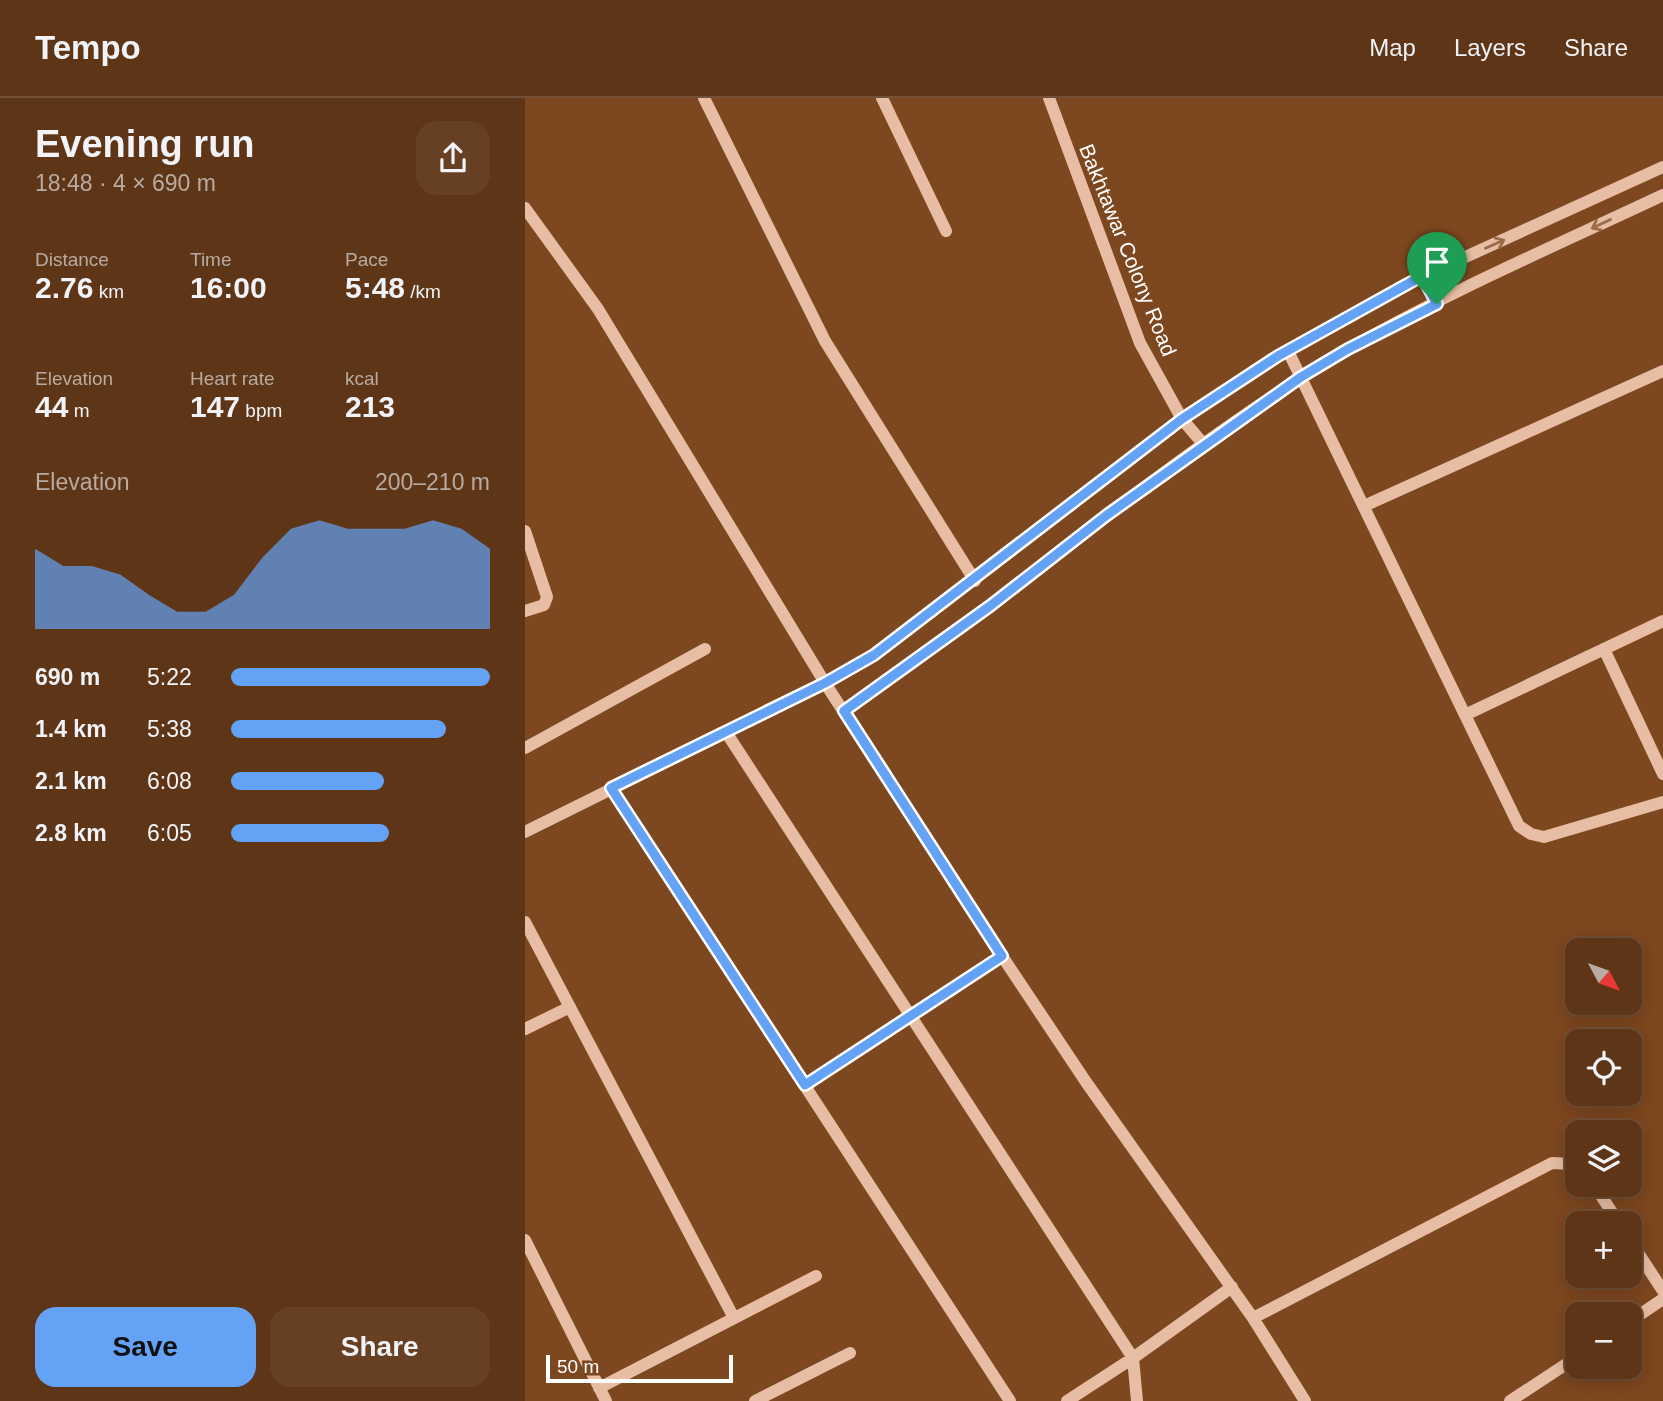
<!DOCTYPE html>
<html lang="en">
<head>
<meta charset="utf-8">
<style>
	body { margin:0; font-family:Helvetica,sans-serif; background:#674024; color:#f1f3f6; height:100vh; display:flex; flex-direction:column; font-size:26px; white-space:nowrap }
	* { box-sizing:border-box; margin:0 }
	p { font-size:23px; color:#b9aba1 }
	.icon { flex:none; width:38px; height:38px; fill:none; stroke:currentColor; stroke-width:2; stroke-linecap:round; stroke-linejoin:round }
	.map { position:relative; flex:1; overflow:hidden }
	.side { display:flex; flex-direction:column; background:#5e3517; width:525px }
	.side>* { flex:none }
	.needle { width:46px; rotate:131deg }
	.fabs { position:absolute; left:1040px; top:840px; display:grid; gap:14px }
	.fabs a { display:grid; place-items:center; width:77px; height:77px; border-radius:14px; background:#5e3517; box-shadow:0 4px 18px #0003,0 0 0 2px #735036; font-size:35px }
	.scale { position:absolute; left:21px; bottom:18px; width:187px; box-sizing:border-box; padding-left:7px; border:4px solid #fff; border-top:0; font-size:19px; line-height:24px; white-space:nowrap; color:#fff; -webkit-text-stroke:5px #7d471f; paint-order:stroke }
	.pin { position:absolute; display:grid; place-items:center; width:60px; height:60px; color:#fff; margin:-72px -30px; border-radius:50% 50% 50% 0; rotate:-45deg; box-shadow:0 0 7px #0007 }
	.pin .icon { rotate:45deg }
	.round { display:grid; place-items:center; flex:none; width:74px; height:74px; border-radius:21px; background:#674024 }
	.summary { display:flex; align-items:center; justify-content:space-between; height:119px; padding:0 35px }
	h1 { font-size:38px; font-weight:600; line-height:52px }
	.metrics { display:grid; grid-template-columns:repeat(3,1fr); gap:10px; height:119px; padding:7px 35px }
	.metrics div { display:grid; align-content:center }
	.metrics b { font-size:30px; font-weight:600 }
	.metrics small { font-size:19px; font-weight:400 }
	.metrics p { font-size:19px }
	.chart { height:196px; padding:14px 35px }
	.chart p { display:flex; justify-content:space-between }
	.chart svg { width:100%; height:126px; margin-top:7px; fill:#63a2f5; opacity:.7 }
	.button { display:flex; gap:14px; margin-top:auto; padding:14px 35px }
	.button a { flex:1; height:80px; border-radius:21px; background:#63a2f5; color:#111; font-size:28px; font-weight:600; line-height:80px; text-align:center }
	.button a+a { background:#674024; color:#f1f3f6 }
	ul { padding:0 35px; list-style:none; font-size:23px }
	li { display:grid; grid-template-columns:112px 84px 1fr; align-items:center; height:52px }
	li i { height:18px; border-radius:9px; background:#63a2f5 }
	header { display:flex; align-items:center; gap:42px; box-sizing:border-box; height:98px; padding:0 35px; background:#5e3517; border-bottom:2px solid #735036 }
	header strong { font-size:33px }
	nav { display:flex; gap:38px; margin-inline-start:auto; font-size:24px }
	main { display:flex; flex:1; min-height:0 }
	.map>svg:first-child { display:block }
	.lines { fill:none; stroke-linecap:round; stroke-linejoin:round }
	.minor { stroke:#e7bea3; stroke-width:12 }
	.oneway { stroke:#9d6b47 }
	.route-casing { stroke:#fff; stroke-width:14 }
	.route { stroke:#63a2f5; stroke-width:9 }
	.labels { text-anchor:middle; dominant-baseline:central; stroke-width:7; stroke-linejoin:round; paint-order:stroke }
	.street-label { font-size:21px; fill:#fff; stroke:#7d471f }
</style>
</head>
<body>
<header>
<strong>Tempo</strong>
<nav><a>Map</a><a>Layers</a><a>Share</a></nav>
</header>
<main>
<section class="side">
<div class="summary"><div><h1>Evening run</h1><p>18:48 · 4 × 690 m</p></div><a class="round"><svg class="icon" aria-label="share" viewBox="0 0 24 24"><path d="M12 15V3M7 8l5-5 5 5M5 13v7h14v-7"/></svg></a></div>
<div class="metrics">
<div><p>Distance</p><b>2.76<small> km</small></b></div>
<div><p>Time</p><b>16:00</b></div>
<div><p>Pace</p><b>5:48<small> /km</small></b></div>
</div>
<div class="metrics">
<div><p>Elevation</p><b>44<small> m</small></b></div>
<div><p>Heart rate</p><b>147<small> bpm</small></b></div>
<div><p>kcal</p><b>213</b></div>
</div>
<div class="chart"><p><span>Elevation</span>200–210 m</p>
<svg viewBox="0 0 160 44" preserveAspectRatio="none"><path d="M0 44V16L10 22L20 22L30 25L40 32L50 38L60 38L70 32L80 19L90 9L100 6L110 9L120 9L130 9L140 6L150 9L160 16V44z"/></svg>
</div>
<ul>
<li><b>690 m</b>5:22<i style="width:100%"></i></li>
<li><b>1.4 km</b>5:38<i style="width:83%"></i></li>
<li><b>2.1 km</b>6:08<i style="width:59%"></i></li>
<li><b>2.8 km</b>6:05<i style="width:61%"></i></li>
</ul>
<div class="button"><a>Save</a><a>Share</a></div>
</section>
<div class="map">
<svg width="1138" height="1303" viewBox="0 0 1138 1303">
	<rect width="100%" height="100%" fill="#7d471f"/>
	<g class="lines">
		<path class="minor" d="M 179,0 L 300,243 L 450,483
			M 357,0 L 421,133
			M 524,0 L 615,245 L 657,321 L 680,348
			M 0,110 L 73,211 L 300,585 L 477,858 L 561,984 L 728,1220 L 780,1303
			M 897,179 L 912,206
			M 763,253 L 994,728 L 1006,736 L 1019,739 L 1138,704
			M 839,408 L 1138,273
			M 0,433 L 22,499 L 19,507 L 0,513
			M 1079,551 L 1138,676
			M 319,613 C 368,576 420,542 469,505 C 580,419 699,324 820,253 C 922,194 1032,147 1138,97
			M 940,617 L 1138,523
			M 201,634 L 608,1260 L 612,1303
			M 0,650 L 180,551
			M 86,690 L 485,1303
			M 0,734 L 300,585 L 349,557 L 657,321 L 753,258 L 881,186 L 1138,69
			M 0,824 L 209,1220
			M 0,931 L 45,909
			M 280,987 L 477,858
			M 1069,1087 L 1094,1125
			M 1104,1141 L 1138,1193
			M 0,1142 L 81,1303
			M 728,1220 L 1027,1065 L 1047,1066 L 1052,1070
			M 1104,1224 L 1138,1201
			M 74,1290 L 291,1178
			M 230,1303 L 325,1255
			M 542,1303 L 608,1260 L 707,1189
			M 985,1303 L 1052,1259"/>
	</g>
	<defs><path id="oneway-shaft" d="M-6 0H5M1.5-3L5.5 0L1.5 3" fill="none" stroke-width="1.6" stroke-linecap="round" stroke-linejoin="round" transform="scale(1.75)"/></defs>
	<g class="oneway">
		<use href="#oneway-shaft" transform="translate(1076 126) rotate(155)"/>
		<use href="#oneway-shaft" transform="translate(970 146) rotate(-24)"/>
	</g>
	<g class="lines">
		<g class="route-casing">
			<path id="route" d="M 897,178 L 912,206 L 823,251 L 776,279 L 582,417 L 465,508 L 319,613 L 477,858 L 280,987 L 86,690 L 300,585 L 349,557 L 657,321 L 753,258 Z"/>
		</g>
		<use href="#route" class="route"/>
	</g>
	<g class="labels">
		<g class="street-label">
			<text transform="translate(603 152) rotate(68)">Bakhtawar Colony Road</text>
		</g>
	</g>
</svg>
<div class="fabs">
<a><svg class="needle" viewBox="-14 -14 28 28"><path d="M0-13l5 13h-10z" fill="#e53935"/><path d="M0 13l5-13h-10z" fill="#b9aba1"/></svg></a>
<a><svg class="icon" aria-label="locate" viewBox="0 0 24 24"><circle cx="12" cy="12" r="6"/><path d="M12 2v4M12 18v4M2 12h4M18 12h4"/></svg></a>
<a><svg class="icon" aria-label="layers" viewBox="0 0 24 24"><path d="M12 4l9 5-9 5-9-5zM3 14l9 5 9-5"/></svg></a>
<a>+</a>
<a>−</a>
</div>
<div class="scale">50 m</div>
<div class="pin" style="left:912px;top:206px;background:#1e9e55"><svg class="icon" aria-label="arrive" viewBox="0 0 24 24"><path d="M6 21V4h12l-3 4 3 4H6"/></svg></div>
</div>
</main>
</body>
</html>
